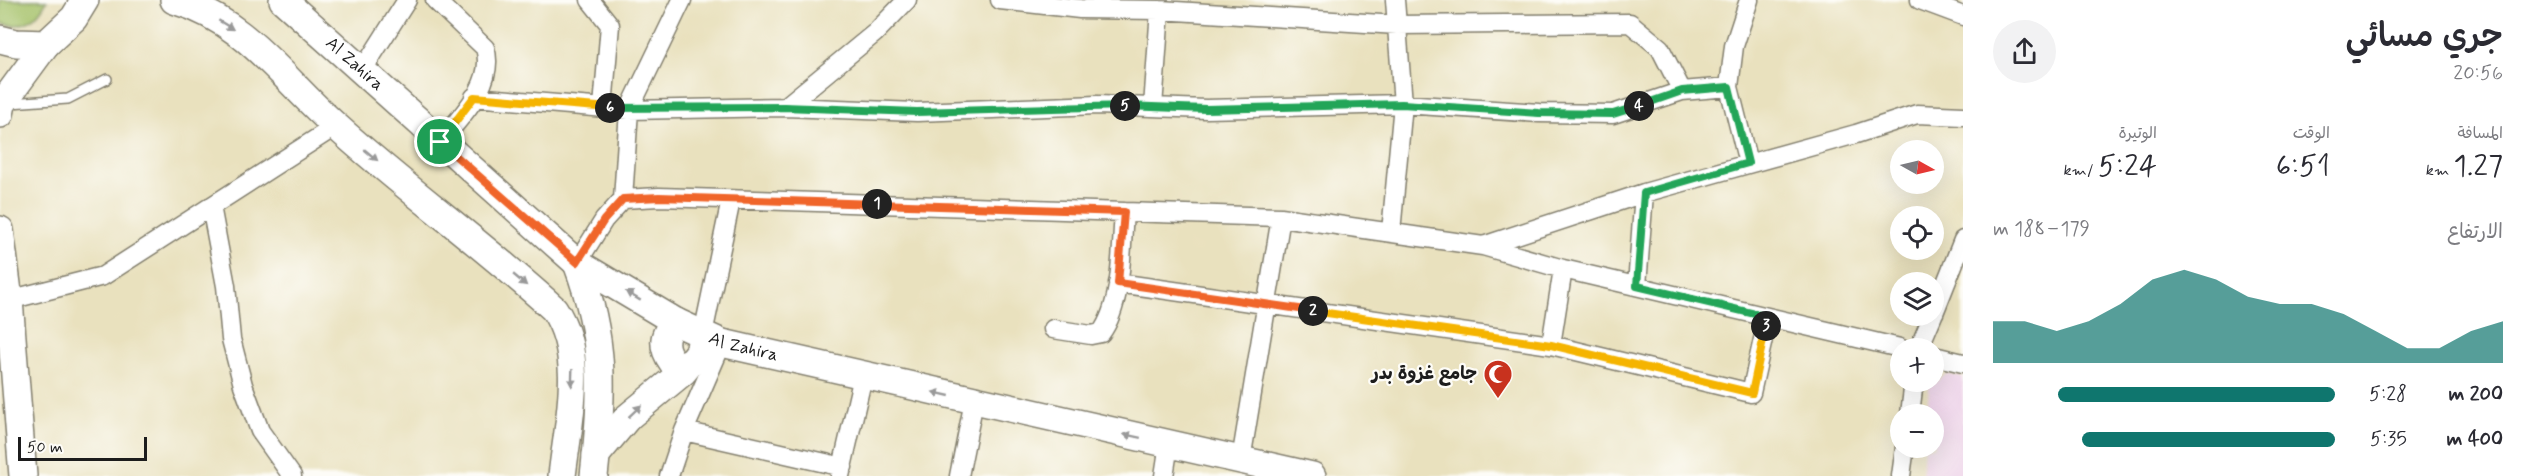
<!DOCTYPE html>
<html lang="ar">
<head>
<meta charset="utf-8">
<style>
	body { margin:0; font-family:Mynerve,"Playpen Sans Arabic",sans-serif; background:#f2f2f3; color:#2b2b33; direction:rtl; height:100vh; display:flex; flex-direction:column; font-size:22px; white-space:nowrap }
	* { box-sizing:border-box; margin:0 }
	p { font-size:20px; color:#7c7c81 }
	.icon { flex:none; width:33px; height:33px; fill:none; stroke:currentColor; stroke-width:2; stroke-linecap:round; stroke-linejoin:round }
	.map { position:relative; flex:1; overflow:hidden; direction:ltr }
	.drawer { display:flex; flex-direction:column; background:#fff; width:570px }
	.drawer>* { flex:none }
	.needle { width:39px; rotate:98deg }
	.buttons { position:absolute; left:1890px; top:140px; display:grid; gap:12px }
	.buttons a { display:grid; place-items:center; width:54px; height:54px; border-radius:50%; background:#fff; box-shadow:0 6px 24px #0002; font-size:30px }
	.scale { position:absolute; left:18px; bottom:15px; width:129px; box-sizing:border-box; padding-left:6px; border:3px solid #1c1c1c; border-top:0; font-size:16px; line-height:21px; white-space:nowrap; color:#1c1c1c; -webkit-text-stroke:4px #fdfcf7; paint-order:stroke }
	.pin { position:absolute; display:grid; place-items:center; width:51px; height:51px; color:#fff; margin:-26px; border:3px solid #fff; border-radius:50%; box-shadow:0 2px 6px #0007 }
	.km { position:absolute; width:30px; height:30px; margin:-15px; border-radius:50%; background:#222; color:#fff; font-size:16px; line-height:30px; text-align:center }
	.round { display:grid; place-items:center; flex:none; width:63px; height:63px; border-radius:32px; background:#f2f2f3 }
	.headline { display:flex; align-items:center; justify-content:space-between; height:102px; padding:0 30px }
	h1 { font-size:33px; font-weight:600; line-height:45px }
	.figures { display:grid; grid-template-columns:repeat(3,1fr); gap:9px; height:102px; padding:6px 30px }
	.figures div { display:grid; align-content:center }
	.figures b { font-size:30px; font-weight:600 }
	.figures small { font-size:16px; font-weight:400 }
	.figures p { font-size:16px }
	.chart { height:168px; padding:12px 30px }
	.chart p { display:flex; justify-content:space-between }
	.chart svg { width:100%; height:108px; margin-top:6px; fill:#0f766e; opacity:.7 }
	ul { padding:0 30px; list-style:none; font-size:20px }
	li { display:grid; grid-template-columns:96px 72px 1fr; align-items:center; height:45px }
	li i { height:15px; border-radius:8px; background:#0f766e }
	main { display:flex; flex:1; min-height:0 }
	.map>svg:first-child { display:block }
	.built { fill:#edd1e9 }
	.green { fill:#a4c168; stroke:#606e42; stroke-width:1.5 }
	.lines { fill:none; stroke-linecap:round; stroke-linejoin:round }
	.lane-casing { stroke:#827e6d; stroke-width:12 }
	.street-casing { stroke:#827e6d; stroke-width:21 }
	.primary-casing { stroke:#827e6d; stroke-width:30 }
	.lane { stroke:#fff; stroke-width:9 }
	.street { stroke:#fff; stroke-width:18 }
	.primary { stroke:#fff; stroke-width:27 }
	.oneway { fill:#999 }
	.split-1-casing { stroke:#fff; stroke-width:12 }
	.split-2-casing { stroke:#fff; stroke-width:12 }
	.split-3-casing { stroke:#fff; stroke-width:12 }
	.split-4-casing { stroke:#fff; stroke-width:12 }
	.split-5-casing { stroke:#fff; stroke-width:12 }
	.split-6-casing { stroke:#fff; stroke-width:12 }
	.split-7-casing { stroke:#fff; stroke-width:12 }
	.split-1 { stroke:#f0652b; stroke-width:8 }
	.split-2 { stroke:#f0652b; stroke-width:8 }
	.split-3 { stroke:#f5b400; stroke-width:8 }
	.split-4 { stroke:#22a559; stroke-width:8 }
	.split-5 { stroke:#22a559; stroke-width:8 }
	.split-6 { stroke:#22a559; stroke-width:8 }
	.split-7 { stroke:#f5b400; stroke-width:8 }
	.labels { text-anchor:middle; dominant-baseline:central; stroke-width:4.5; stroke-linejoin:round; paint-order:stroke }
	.street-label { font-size:18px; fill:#1c1c1c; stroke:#fdfcf7 }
	.poi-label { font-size:18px; font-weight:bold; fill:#1c1c1c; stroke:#fdfcf7; text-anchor:end }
</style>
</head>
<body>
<main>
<section class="drawer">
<div class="headline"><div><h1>جري مسائي</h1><p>20:56</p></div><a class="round"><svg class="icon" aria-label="share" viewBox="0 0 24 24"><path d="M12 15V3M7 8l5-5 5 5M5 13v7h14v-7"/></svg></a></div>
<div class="figures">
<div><p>المسافة</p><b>1.27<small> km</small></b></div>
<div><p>الوقت</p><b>6:51</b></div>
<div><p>الوتيرة</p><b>5:24<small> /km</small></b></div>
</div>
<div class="chart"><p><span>الارتفاع</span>179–188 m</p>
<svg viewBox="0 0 160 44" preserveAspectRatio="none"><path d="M0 44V27L10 27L20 31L30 27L40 20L50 10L60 6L70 10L80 17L90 20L100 20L110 24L120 31L130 38L140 38L150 31L160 27V44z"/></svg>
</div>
<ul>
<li><b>200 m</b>5:28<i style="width:81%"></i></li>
<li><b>400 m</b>5:35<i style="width:74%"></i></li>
</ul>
</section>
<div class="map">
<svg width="1963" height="476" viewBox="0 0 1963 476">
	<rect width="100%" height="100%" fill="#fdfcf7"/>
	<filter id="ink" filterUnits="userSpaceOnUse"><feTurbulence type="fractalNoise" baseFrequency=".0167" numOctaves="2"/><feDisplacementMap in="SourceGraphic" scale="12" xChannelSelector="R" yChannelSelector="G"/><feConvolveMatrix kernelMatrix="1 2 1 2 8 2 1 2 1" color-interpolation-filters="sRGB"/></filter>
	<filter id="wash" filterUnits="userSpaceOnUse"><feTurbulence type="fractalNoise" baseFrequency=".008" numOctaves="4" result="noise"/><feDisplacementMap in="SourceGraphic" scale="24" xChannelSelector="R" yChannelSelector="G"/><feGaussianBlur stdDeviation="1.35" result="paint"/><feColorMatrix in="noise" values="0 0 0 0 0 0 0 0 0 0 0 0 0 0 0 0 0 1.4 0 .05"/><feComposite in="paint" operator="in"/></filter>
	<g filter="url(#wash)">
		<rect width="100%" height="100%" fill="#e9e1be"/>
		<path class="built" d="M 1947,374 L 1963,377 L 1963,476 L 1922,476 L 1924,447 L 1934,447 L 1934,414 L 1927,414 L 1929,387 Z"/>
		<path class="green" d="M 0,0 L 47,0 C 37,20 23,30 0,23 Z"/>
	</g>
	<g filter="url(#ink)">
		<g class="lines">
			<g class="lane-casing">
				<path id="lane" d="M 10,103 L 68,99 L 107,79"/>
			</g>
			<g class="street-casing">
				<path id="street" d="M 435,0 L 485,48 C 496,83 461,116 440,142
					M 590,0 L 610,25 L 603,107
					M 1000,0 L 1080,9 L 1160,10 L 1397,25 L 1630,23 L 1660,48 L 1682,91
					M 1920,0 L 1963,16
					M 362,71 L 407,0
					M 474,97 L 629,110 L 785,107 L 917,112 L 1097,105 L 1206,109 L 1403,104 L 1539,113 L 1613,114 L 1682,91 L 1729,87
					M 785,107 L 875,33 L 907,0
					M 1153,107 L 1160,10
					M 1748,163 L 1729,87 L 1734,46 L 1749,0
					M 623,199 L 629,110 L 682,0
					M 211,206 L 226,286 L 231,339 L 243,385 L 260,431 L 292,476
					M 1391,232 L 1403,104 L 1395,0
					M 1483,246 L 1644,193 L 1856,134 L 1917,114 L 1963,116
					M 577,263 L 604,220 L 623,199 L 659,197 L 1281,217 L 1483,246 L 1563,269 L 1900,348
					M 1118,283 L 1551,345 L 1751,393 L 1768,317
					M 1637,286 L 1644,193
					M 1,305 L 9,300 L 103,276 L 336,126
					M 1934,313 L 1963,240
					M 1053,329 L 1091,335 L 1101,333 C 1123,303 1121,248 1124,212
					M 703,334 L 731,200
					M 1551,345 L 1563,269
					M 1919,348 L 1933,315
					M 1934,356 L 1963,363
					M 1910,414 L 1914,381
					M 684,431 L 843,467
					M 1241,460 L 1281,217
					M 669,476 L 684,431 L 722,343
					M 840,476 L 863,376
					M 959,476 L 974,401
					M 1164,476 L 1169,444
					M 1901,476 L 1905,447"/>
			</g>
			<g class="primary-casing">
				<g id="primary">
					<path d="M 174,0 C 247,21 283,80 337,127 C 407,190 484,245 554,309 C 586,357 568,422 562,476"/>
					<path id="s1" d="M 283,0 L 577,263 L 676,322 L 722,343 L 1312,476"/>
					<path d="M 0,39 L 16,43 L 46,44 L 74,18 L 85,0"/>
					<path d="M 0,114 L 2,104 L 46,44"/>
					<path d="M 0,230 L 9,300 L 23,476"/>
					<path d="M 577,263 C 606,340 603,395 594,476"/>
					<path d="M 676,322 C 661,335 662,348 673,363 L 682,365 L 692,361"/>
					<path d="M 596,455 L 628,417 L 684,371 L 699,352 L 703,334"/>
				</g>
			</g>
			<use href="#lane" class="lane"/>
			<use href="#street" class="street"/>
			<use href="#primary" class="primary"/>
		</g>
		<defs><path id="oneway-solid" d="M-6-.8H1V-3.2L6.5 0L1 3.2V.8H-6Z" transform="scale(1.5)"/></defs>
		<g class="oneway">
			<use href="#oneway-solid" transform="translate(226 25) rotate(32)"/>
			<use href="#oneway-solid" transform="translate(371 155) rotate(40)"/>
			<use href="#oneway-solid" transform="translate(520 280) rotate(40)"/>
			<use href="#oneway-solid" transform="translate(633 296) rotate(-149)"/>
			<use href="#oneway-solid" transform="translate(572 378) rotate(92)"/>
			<use href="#oneway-solid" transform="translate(941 394) rotate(-167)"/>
			<use href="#oneway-solid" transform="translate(635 411) rotate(-43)"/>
			<use href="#oneway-solid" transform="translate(1132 436) rotate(-168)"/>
		</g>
	</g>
	<g class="lines" filter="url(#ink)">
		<g class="split-1-casing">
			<path id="split-1" d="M 440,142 L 577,262 L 604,220 L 623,199 L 659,197 L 877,204"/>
		</g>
		<g class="split-2-casing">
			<path id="split-2" d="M 877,204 L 1124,212 L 1118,283 L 1313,311"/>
		</g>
		<g class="split-3-casing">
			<path id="split-3" d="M 1313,311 L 1551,345 L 1752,393 L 1766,326"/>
		</g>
		<g class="split-4-casing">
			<path id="split-4" d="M 1639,106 L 1682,91 L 1729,87 L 1748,163 L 1644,193 L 1637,286 L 1768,317 L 1766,326"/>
		</g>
		<g class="split-5-casing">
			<path id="split-5" d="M 1125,106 L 1206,109 L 1402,104 L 1539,113 L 1613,114 L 1639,106"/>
		</g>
		<g class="split-6-casing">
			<path id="split-6" d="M 610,108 L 784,107 L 917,112 L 1125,106"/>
		</g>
		<g class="split-7-casing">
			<path id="split-7" d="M 440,142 L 474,97 L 610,108"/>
		</g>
		<use href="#split-1" class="split-1"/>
		<use href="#split-2" class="split-2"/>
		<use href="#split-3" class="split-3"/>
		<use href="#split-4" class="split-4"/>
		<use href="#split-5" class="split-5"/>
		<use href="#split-6" class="split-6"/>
		<use href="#split-7" class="split-7"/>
	</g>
	<defs>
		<g id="mosque-pin" transform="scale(1.5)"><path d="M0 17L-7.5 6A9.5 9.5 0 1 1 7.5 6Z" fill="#c8321e" stroke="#fdfcf7"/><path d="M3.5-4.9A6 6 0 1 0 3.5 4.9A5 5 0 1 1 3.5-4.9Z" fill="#fff"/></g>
	</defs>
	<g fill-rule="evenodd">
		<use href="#mosque-pin" x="1498" y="374"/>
	</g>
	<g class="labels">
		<g class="street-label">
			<text stroke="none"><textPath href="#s1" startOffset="96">Al Zahira</textPath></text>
			<text stroke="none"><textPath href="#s1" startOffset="582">Al Zahira</textPath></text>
		</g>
		<g class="poi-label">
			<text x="1477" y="374">جامع غزوة بدر</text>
		</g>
	</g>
</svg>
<div class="buttons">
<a><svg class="needle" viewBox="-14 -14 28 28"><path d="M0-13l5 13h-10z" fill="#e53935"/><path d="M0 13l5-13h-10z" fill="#7c7c81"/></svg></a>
<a><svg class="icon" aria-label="locate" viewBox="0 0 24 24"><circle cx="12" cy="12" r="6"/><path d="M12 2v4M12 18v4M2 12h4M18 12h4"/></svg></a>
<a><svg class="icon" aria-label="layers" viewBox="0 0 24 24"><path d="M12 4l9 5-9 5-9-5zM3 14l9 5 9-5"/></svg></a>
<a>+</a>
<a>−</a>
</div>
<div class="scale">50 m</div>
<div class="pin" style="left:440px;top:142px;background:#1e9e55"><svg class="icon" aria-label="arrive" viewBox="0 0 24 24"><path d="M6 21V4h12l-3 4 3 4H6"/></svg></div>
<b class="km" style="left:877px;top:204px">1</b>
<b class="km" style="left:1313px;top:311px">2</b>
<b class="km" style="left:1766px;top:326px">3</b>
<b class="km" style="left:1639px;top:106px">4</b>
<b class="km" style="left:1125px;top:106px">5</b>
<b class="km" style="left:610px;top:108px">6</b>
</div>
</main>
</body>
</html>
